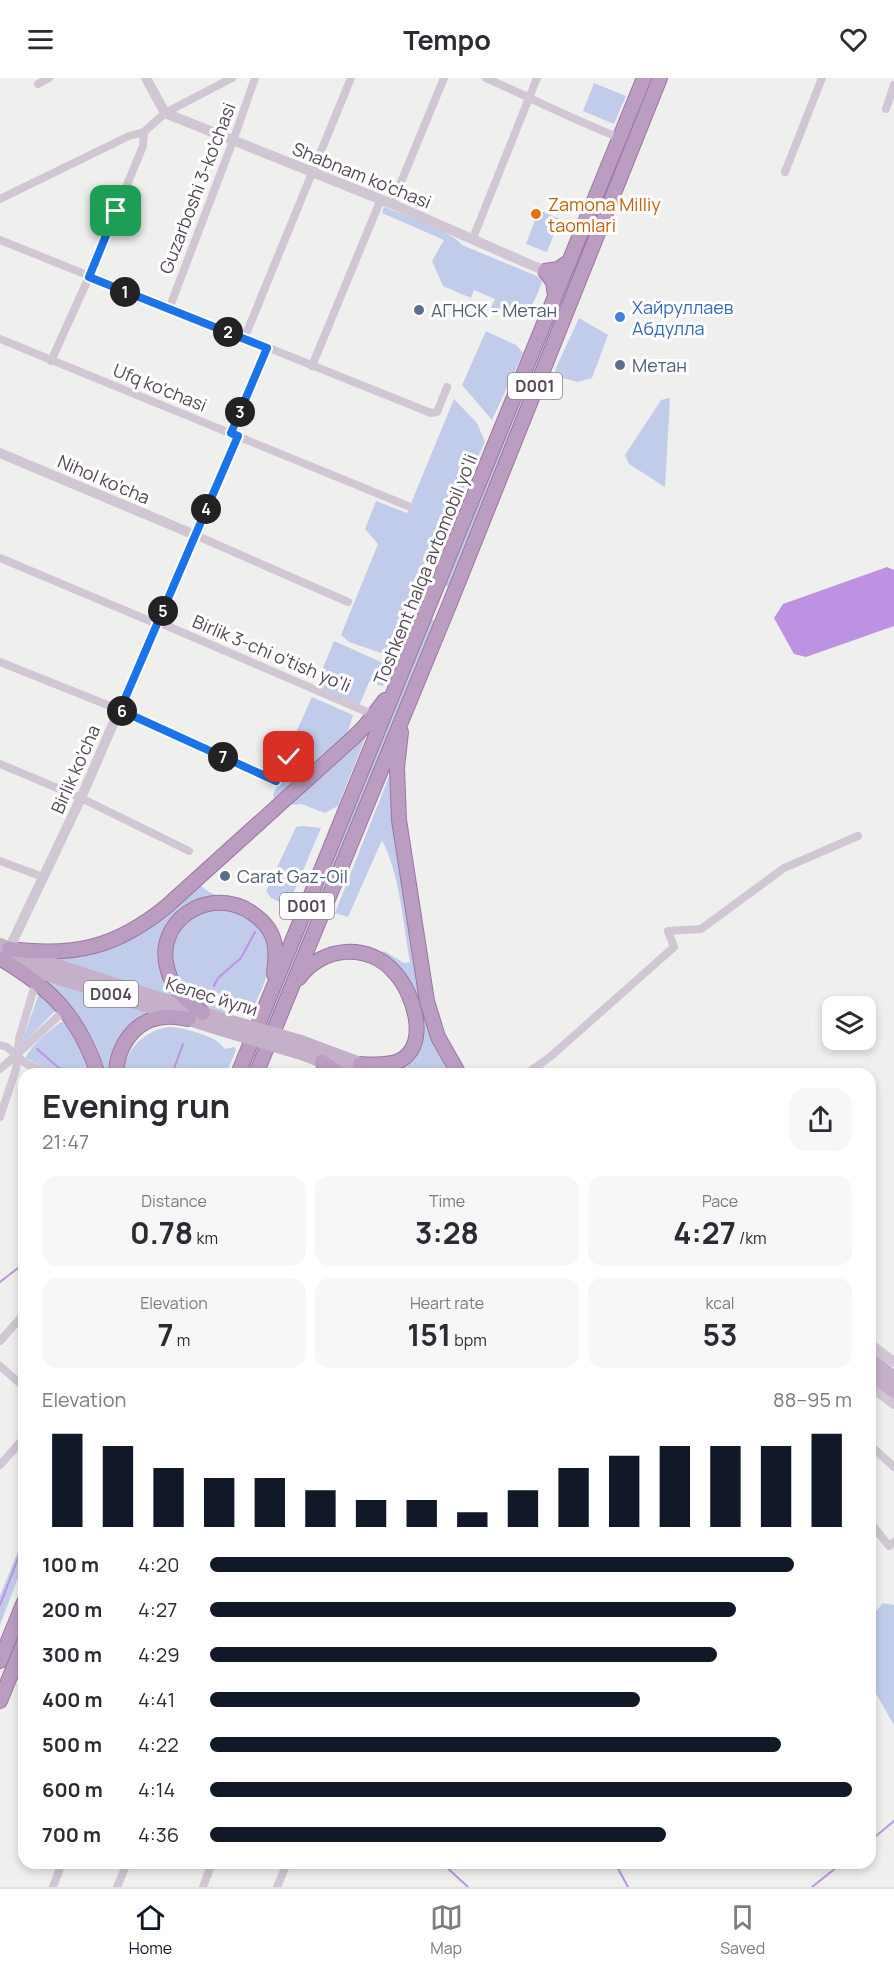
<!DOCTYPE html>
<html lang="en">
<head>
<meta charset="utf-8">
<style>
	body { margin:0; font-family:Manrope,sans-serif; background:#f7f7f7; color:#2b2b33; height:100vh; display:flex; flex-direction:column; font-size:22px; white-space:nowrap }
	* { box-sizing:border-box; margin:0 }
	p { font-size:20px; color:#7c7c81 }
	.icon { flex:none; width:33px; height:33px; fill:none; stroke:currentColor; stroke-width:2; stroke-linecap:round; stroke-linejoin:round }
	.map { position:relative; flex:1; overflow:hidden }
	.panel { position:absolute; left:18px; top:990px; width:858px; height:801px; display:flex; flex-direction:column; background:#fff; border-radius:18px; box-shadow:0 3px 9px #0003 }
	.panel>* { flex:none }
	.fabs { position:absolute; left:822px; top:918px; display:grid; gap:12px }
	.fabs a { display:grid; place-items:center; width:54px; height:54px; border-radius:12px; background:#fff; box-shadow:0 3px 9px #0003; font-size:30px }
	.pin { position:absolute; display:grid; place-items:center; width:51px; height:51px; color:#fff; margin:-26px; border-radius:12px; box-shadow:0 3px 9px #0006 }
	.km { position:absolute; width:30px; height:30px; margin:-15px; border-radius:50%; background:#222; color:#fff; font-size:16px; line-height:30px; text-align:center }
	.round { display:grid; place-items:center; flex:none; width:63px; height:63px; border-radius:18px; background:#f7f7f7 }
	.summary { display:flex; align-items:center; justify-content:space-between; height:102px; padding:0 24px }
	h1 { font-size:33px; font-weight:700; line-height:45px }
	.figures { display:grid; grid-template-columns:repeat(3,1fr); gap:9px; height:102px; padding:6px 24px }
	.figures div { display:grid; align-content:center; border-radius:15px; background:#f7f7f7; text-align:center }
	.figures b { font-size:30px; font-weight:700 }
	.figures small { font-size:16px; font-weight:400 }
	.figures p { font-size:16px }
	.chart { height:168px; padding:12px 24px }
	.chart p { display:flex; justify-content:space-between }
	.chart svg { width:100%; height:108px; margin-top:6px; stroke:#111827; stroke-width:6 }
	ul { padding:0 24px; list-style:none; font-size:20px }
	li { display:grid; grid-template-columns:96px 72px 1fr; align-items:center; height:45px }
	li i { height:15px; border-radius:8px; background:#111827 }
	header { display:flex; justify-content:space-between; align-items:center; height:78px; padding:0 24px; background:#fff; font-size:27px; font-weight:700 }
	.menu { display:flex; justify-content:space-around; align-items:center; height:84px; border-top:2px solid #e1e1e2; background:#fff; font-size:16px; color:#7c7c81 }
	.menu a { display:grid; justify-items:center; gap:3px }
	.menu .selected { color:#111827 }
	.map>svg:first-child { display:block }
	.green { fill:#c0ccea }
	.water { fill:#bd92e2 }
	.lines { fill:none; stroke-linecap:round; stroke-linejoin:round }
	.stream { stroke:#bd92e2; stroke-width:2 }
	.trunk-casing { stroke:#9d76a3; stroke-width:16 }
	.minor { stroke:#d1c6d3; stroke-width:8 }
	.tertiary { stroke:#d1c6d3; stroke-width:10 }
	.primary { stroke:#c5b0ca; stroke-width:14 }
	.trunk { stroke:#bb9dc1; stroke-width:14 }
	.primary-bridge { stroke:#c5b0ca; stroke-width:14 }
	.route-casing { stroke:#fff; stroke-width:12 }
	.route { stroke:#1a73e8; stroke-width:8 }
	.food-dot { fill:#e8710a; stroke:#fff; stroke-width:2 }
	.service-dot { fill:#5c6f8a; stroke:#fff; stroke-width:2 }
	.shop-dot { fill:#3f7fe0; stroke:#fff; stroke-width:2 }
	.labels { text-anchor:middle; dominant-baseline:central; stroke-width:6; stroke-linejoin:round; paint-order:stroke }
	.shield { fill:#fff; stroke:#897f8b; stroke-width:1.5 }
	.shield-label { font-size:16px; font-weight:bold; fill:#564859 }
	.street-label { font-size:18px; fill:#564859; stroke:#fff }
	.food-label { font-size:18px; fill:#c56008; stroke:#fff; text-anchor:start }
	.shop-label { font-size:18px; fill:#366cbe; stroke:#fff; text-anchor:start }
	.service-label { font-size:18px; fill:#4e5e75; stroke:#fff; text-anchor:start }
</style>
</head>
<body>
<header><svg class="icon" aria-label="menu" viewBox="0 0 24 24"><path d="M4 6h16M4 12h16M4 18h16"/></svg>Tempo<svg class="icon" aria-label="heart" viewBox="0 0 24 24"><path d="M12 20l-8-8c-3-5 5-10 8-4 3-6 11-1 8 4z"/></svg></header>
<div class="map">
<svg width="894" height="1809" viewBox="0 0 894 1809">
	<rect width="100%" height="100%" fill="#eff0ee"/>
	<path class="green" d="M 594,5 L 626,18 L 614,46 L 583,33 Z
		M 624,65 L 628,67 L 448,509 L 444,507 Z
		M 384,129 C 399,135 455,155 462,167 L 539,199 L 542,204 C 530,236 525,243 491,230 L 495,221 L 474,212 L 471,220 L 443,208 L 432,183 L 444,162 L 382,135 Z
		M 539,132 L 560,141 L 547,174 L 526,166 Z
		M 579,240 L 608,257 L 592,300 L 577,304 L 560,299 L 555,292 Z
		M 486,253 L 516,267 L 523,275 L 492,342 L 462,307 Z
		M 670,320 L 665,409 L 629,386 L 625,377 L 661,322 Z
		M 454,321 L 477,345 L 485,364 L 387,577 L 349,564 L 341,557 L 378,466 L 365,451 L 376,423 L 407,435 Z
		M 431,541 L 435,542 L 250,996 L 245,996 Z
		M 334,563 L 390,588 L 383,608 L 369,604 L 359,628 L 320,610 L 319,600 Z
		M 312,619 L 353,637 L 346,661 L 275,721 L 273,717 C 279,702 289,690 296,675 L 289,670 Z
		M 370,648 L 338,728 L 325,735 L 301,726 L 292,727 L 289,722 Z
		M 390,696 L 417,902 L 453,996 L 402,996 L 386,989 L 395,988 L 420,945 L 381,878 L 384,873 L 404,885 L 410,884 C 403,846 400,797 382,762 L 348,839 L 335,835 Z
		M 302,748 L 321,750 L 288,828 L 271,820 L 266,813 L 296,749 Z
		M 197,805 L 209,814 L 219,818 C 188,822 183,830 165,854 L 176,920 L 49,879 L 85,874 Z
		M 217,830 C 249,835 275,850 269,887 C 267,904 256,923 249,939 L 239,926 L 232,928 L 228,936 C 208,930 190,922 178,904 C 173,897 171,885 172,877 C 175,848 189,836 217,830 Z
		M 34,897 L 156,936 L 140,942 L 111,996 L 106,996 C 93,950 71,926 34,897 Z
		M 39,915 L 58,930 L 24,965 L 22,964 Z
		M 61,944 L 69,944 L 95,996 L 59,996 L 25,980 C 34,965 46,955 61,944 Z
		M 169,949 C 181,949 210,957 218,964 C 221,966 223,969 225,971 L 234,969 L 236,972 L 226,996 L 123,996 C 126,970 144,953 169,949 Z
		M 24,1458 L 24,1484 L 0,1547 L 0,1518 Z
		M 883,1525 L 894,1527 L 894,1647 L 870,1605 L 870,1540 Z"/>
	<path class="water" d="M 887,489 L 894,492 L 894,548 L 806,579 L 794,576 L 774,540 L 783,526 Z"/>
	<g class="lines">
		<path class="stream" d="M 214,908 L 218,900 L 241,880 L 255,854
			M 37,971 L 66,996
			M 172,996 L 183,966
			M 0,1204 L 18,1190 L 24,1181
			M 0,1527 L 24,1465
			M 870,1763 L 894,1743
			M 442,1785 L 468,1809
			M 615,1785 L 628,1809
			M 812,1809 L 842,1785"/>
		<g class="trunk-casing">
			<path id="trunk" d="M 555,217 L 553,204 L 545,193 L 558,191 L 570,183
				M 401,654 L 397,690 L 399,742 L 427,923 L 438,959 L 459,996
				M 9,871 C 74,879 116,870 167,828 L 353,660 L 365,648 L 385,622
				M 1,881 C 52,911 79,939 98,996
				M 299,900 C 322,868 369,864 395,895 C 413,914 430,965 401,982 C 389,988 373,987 360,986
				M 203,935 C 188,923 173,912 168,893 C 152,843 210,806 252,835 C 264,843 273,854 275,868 C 276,877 275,887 274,896
				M 322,984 L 340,996
				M 116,996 C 117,968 135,941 165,939 C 173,938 182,940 189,941
				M 238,996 L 644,0
				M 256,996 L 450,525 L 660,0
				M 0,1583 L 24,1524
				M 0,1623 L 24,1564"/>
		</g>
		<path class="minor" d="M 486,0 C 531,20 574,42 620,60
			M 38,6 L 49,0
			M 886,31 L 894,7
			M 785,94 L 822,0
			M 0,121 L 129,58 L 144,54 L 165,35 L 232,0
			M 392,126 L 444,0
			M 473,160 L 537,0
			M 0,162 L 431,335 L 437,334 L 447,309
			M 169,231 L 233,63 L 255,0
			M 0,261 L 408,428
			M 244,261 L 351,0
			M 51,283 L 89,199 L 143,68 L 144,54
			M 312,288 L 381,121
			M 231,355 L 267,270
			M 238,358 L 195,457 L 348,524
			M 0,480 L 157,546
			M 158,544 L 374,637
			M 0,584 L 120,632 L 276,703 L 289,679
			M 0,686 L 81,720 L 189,773
			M 0,783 L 43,799
			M 0,967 L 7,969 L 25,985 L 49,996
			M 0,991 C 23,972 43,952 65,932
			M 526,996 L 550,979 L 674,869 L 668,853 L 701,851 L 784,790 L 858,758
			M 0,1039 L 16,991 L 19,961 L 36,903
			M 0,1263 L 24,1236
			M 0,1288 L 24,1309
			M 870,1367 L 894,1389
			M 0,1387 L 24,1360
			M 870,1444 L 889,1468 L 894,1464
			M 53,1809 L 62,1785
			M 117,1809 L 127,1785
			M 203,1809 L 212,1785
			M 277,1809 L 287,1785"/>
		<path class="tertiary" d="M 146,0 L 165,35 L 392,126 L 545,193
			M 0,375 L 195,457 L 81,720 L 9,871
			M 870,1266 L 894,1284
			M 870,1308 L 894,1326"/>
		<path class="primary" d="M 0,867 L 38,882 L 224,942
			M 9,884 L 221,951
			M 301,964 L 387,996
			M 298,974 L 358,996
			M 870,1281 L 894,1300
			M 870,1295 L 894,1313"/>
		<use href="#trunk" class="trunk"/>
		<path class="primary-bridge" d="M 224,942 L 301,964
			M 221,951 L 298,974"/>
	</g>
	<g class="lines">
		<g class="route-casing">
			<path id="route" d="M 116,133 L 89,199 L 267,270 L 231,355 L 238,358 L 120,632 L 276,703 L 289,679"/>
		</g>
		<use href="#route" class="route"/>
	</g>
	<circle class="food-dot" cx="536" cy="136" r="6"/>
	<g class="service-dot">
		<circle cx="419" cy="232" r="6"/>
		<circle cx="620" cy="287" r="6"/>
		<circle cx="225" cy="798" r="6"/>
	</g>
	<circle class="shop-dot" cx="620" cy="239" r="6"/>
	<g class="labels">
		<g class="shield">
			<rect x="508" y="295" width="54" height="26" rx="4.5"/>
			<rect x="280" y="815" width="54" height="26" rx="4.5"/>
			<rect x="84" y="903" width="54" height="26" rx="4.5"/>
		</g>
		<g class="shield-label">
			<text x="535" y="308">D001</text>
			<text x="307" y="828">D001</text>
			<text x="111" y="916">D004</text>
		</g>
		<g class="street-label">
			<text transform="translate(362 97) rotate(22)">Shabnam ko'chasi</text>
			<text transform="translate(197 110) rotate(-69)">Guzarboshi 3-ko'chasi</text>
			<text transform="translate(160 309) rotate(22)">Ufq ko'chasi</text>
			<text transform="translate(104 401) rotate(23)">Nihol ko'cha</text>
			<text transform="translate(425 491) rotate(-68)">Toshkent halqa avtomobil yo'li</text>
			<text transform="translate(272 575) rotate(23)">Birlik 3-chi o'tish yo'li</text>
			<text transform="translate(75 691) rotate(-66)">Birlik ko'cha</text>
			<text transform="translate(212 918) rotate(17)">Келес йули</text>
		</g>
		<g class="food-label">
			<text x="548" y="126">Zamona Milliy<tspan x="548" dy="21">taomlari</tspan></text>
		</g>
		<g class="shop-label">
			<text x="632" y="229">Хайруллаев<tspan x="632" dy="21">Абдулла</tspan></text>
		</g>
		<g class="service-label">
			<text x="431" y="232">АГНСК - Метан</text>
			<text x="632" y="287">Метан</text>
			<text x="237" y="798">Carat Gaz-Oil</text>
		</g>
	</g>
</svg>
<div class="fabs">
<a><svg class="icon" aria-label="layers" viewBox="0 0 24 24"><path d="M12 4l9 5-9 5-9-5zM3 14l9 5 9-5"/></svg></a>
</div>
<div class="pin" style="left:116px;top:133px;background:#1e9e55"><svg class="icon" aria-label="arrive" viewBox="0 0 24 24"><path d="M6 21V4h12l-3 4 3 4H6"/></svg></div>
<div class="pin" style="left:289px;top:679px;background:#d93025"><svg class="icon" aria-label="check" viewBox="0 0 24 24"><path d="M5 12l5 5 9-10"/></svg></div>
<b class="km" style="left:125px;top:214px">1</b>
<b class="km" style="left:228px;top:254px">2</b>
<b class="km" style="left:240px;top:334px">3</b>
<b class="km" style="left:206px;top:431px">4</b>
<b class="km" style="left:163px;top:533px">5</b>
<b class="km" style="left:122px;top:633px">6</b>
<b class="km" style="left:223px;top:679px">7</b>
<section class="panel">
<div class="summary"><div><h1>Evening run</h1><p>21:47</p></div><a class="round"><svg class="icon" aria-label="share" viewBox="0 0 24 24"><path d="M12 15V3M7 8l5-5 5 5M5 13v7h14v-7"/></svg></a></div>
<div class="figures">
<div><p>Distance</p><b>0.78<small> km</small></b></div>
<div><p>Time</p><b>3:28</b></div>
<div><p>Pace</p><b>4:27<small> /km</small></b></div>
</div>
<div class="figures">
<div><p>Elevation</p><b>7<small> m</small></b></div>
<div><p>Heart rate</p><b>151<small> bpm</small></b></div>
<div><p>kcal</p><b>53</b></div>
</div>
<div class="chart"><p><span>Elevation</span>88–95 m</p>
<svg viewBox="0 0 160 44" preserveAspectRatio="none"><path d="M5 44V6M15 44V11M25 44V20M35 44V24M45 44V24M55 44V29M65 44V33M75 44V33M85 44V38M95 44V29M105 44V20M115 44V15M125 44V11M135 44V11M145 44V11M155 44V6"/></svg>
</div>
<ul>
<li><b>100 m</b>4:20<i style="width:91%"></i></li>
<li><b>200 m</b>4:27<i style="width:82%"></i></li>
<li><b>300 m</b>4:29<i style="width:79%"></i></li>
<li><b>400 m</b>4:41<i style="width:67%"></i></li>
<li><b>500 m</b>4:22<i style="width:89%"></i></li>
<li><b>600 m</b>4:14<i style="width:100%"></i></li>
<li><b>700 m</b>4:36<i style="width:71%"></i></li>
</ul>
</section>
</div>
<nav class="menu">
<a class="selected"><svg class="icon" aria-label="home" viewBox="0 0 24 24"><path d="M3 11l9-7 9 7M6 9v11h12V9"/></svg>Home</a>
<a><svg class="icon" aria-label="map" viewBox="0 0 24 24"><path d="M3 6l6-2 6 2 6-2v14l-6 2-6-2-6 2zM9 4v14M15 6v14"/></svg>Map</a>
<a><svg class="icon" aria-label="saved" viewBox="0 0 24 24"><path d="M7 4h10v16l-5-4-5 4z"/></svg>Saved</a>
</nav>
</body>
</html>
